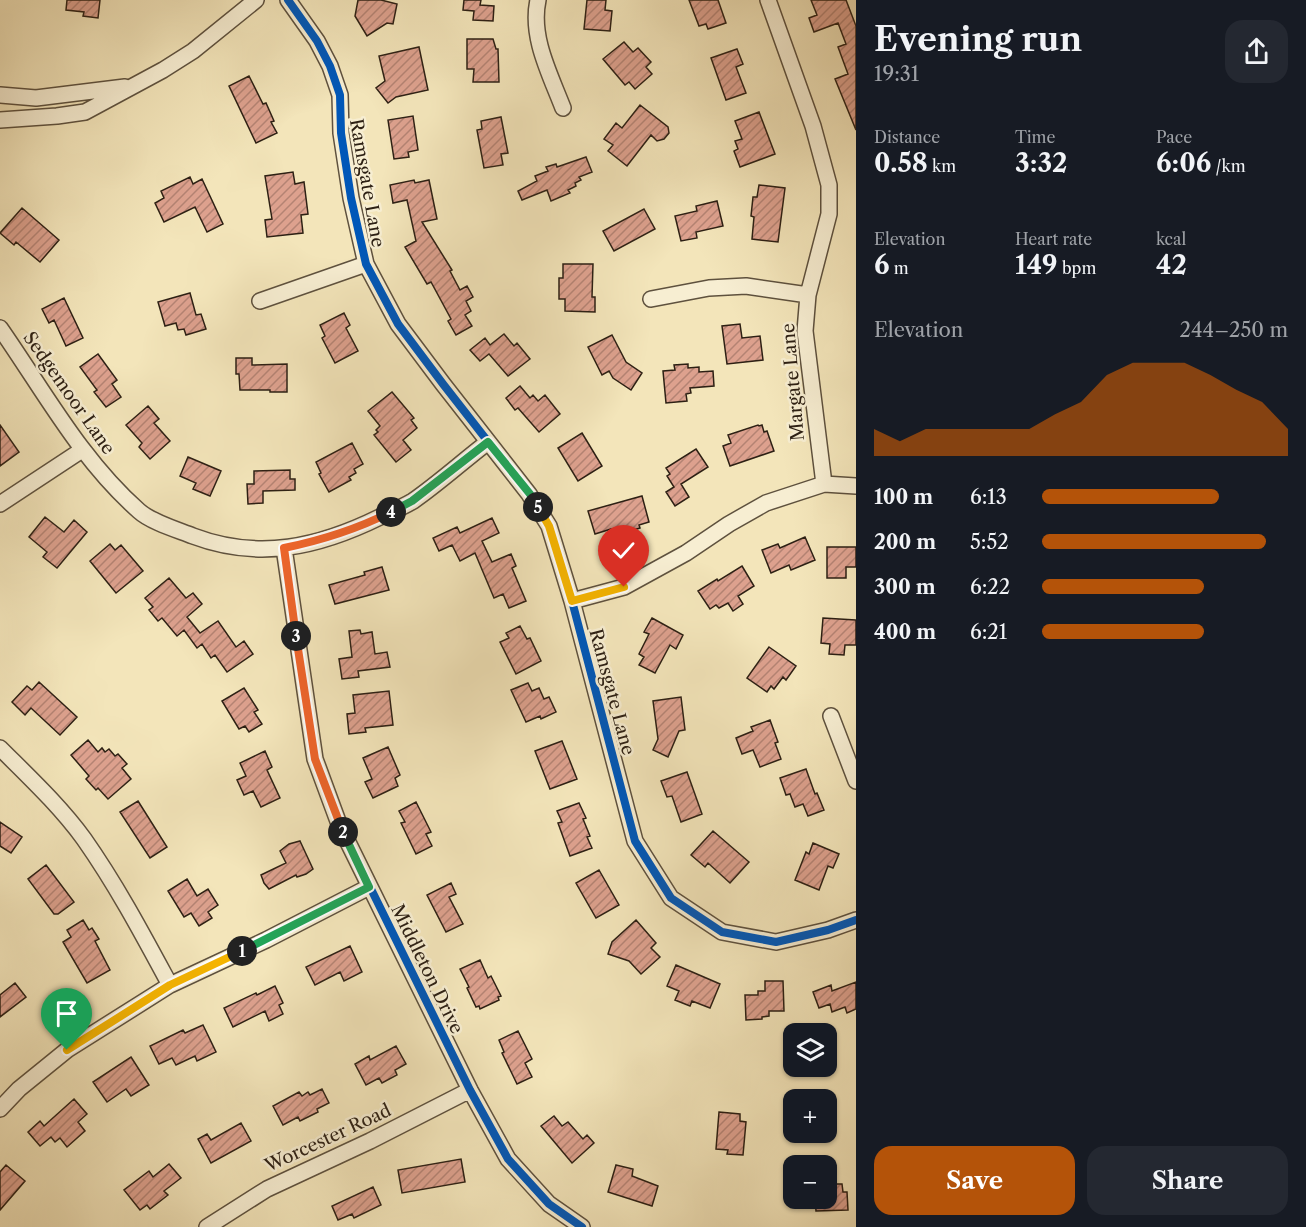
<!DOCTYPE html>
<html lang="en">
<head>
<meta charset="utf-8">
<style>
	body { margin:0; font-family:"Libre Caslon Text",serif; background:#242831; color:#f1f3f6; height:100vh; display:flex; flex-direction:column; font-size:22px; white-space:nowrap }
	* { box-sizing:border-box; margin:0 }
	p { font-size:20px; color:#9ea1a6 }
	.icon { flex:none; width:33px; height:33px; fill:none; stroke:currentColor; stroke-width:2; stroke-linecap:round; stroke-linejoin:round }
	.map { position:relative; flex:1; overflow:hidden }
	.sheet { display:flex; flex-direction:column; background:#171b24; width:450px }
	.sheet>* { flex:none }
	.fabs { position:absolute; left:783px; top:1023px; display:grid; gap:12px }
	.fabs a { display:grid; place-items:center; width:54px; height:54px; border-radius:12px; background:#171b24; box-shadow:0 2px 4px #0004; font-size:30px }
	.pin { position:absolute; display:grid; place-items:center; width:51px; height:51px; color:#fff; margin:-62px -26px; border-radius:50% 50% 50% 0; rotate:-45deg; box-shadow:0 0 6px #0007 }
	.pin .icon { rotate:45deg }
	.km { position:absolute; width:30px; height:30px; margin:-15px; border-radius:50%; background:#222; color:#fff; font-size:16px; line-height:30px; text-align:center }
	.round { display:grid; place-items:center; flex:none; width:63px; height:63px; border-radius:18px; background:#242831 }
	.overview { display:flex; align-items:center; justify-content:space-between; height:102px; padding:0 18px }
	h1 { font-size:33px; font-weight:800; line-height:45px }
	.figures { display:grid; grid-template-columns:repeat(3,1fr); gap:9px; height:102px; padding:6px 18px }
	.figures div { display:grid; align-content:center }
	.figures b { font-size:26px; font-weight:800 }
	.figures small { font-size:16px; font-weight:400 }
	.figures p { font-size:16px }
	.chart { height:168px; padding:12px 18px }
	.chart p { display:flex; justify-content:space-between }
	.chart svg { width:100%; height:108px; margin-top:6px; fill:#b45309; opacity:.7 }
	.action { display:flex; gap:12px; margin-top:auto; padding:12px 18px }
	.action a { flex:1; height:69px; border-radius:18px; background:#b45309; color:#fff; font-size:24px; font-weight:800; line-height:69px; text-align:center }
	.action a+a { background:#242831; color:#f1f3f6 }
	ul { padding:0 18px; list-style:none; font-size:20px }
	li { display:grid; grid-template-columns:96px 72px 1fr; align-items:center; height:45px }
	li i { height:15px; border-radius:8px; background:#b45309 }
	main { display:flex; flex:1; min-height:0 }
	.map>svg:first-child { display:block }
	.building { fill:url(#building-hatch); stroke:#2d2014; stroke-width:1.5 }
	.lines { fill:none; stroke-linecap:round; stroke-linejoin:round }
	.minor-casing { stroke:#5e513e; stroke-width:18 }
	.minor { stroke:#f7eed2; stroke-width:15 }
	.cycleway-casing { stroke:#f7eed2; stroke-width:11 }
	.cycleway { stroke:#0057b8; stroke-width:8 }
	.split-1-casing { stroke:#fff; stroke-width:12 }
	.split-2-casing { stroke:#fff; stroke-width:12 }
	.split-3-casing { stroke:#fff; stroke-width:12 }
	.split-4-casing { stroke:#fff; stroke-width:12 }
	.split-5-casing { stroke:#fff; stroke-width:12 }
	.split-6-casing { stroke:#fff; stroke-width:12 }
	.split-1 { stroke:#f5b400; stroke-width:8 }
	.split-2 { stroke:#22a559; stroke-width:8 }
	.split-3 { stroke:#f0652b; stroke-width:8 }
	.split-4 { stroke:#f0652b; stroke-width:8 }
	.split-5 { stroke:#22a559; stroke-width:8 }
	.split-6 { stroke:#f5b400; stroke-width:8 }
	.labels { text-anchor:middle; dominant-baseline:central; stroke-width:5; stroke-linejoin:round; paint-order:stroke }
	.street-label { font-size:18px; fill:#2d2014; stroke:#f7eed2 }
</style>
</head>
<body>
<main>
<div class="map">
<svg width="856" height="1227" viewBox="0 0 856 1227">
	<defs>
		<pattern id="building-hatch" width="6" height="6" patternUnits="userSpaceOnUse" patternTransform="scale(1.5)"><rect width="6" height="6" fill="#dda18e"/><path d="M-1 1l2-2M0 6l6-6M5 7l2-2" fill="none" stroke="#b48373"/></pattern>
	</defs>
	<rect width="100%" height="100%" fill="#f3e5ba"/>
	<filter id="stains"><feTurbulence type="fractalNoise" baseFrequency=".00333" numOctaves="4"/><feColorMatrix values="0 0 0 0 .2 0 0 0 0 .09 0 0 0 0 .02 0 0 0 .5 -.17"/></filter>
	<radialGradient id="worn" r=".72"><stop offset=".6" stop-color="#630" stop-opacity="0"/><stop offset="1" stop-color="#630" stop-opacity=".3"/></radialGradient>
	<path class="building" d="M 67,0 L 100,0 L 98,18 L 83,16 L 84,12 L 66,10 Z
		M 358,0 L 381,0 L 397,4 L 393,24 L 387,23 L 367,36 L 355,16 Z
		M 464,0 L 481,0 L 480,5 L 494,6 L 493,21 L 473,20 L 474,11 L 463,10 Z
		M 587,0 L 606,0 L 605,10 L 612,11 L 610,31 L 584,29 Z
		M 689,0 L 718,0 L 726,23 L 708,29 L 706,24 L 699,26 Z
		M 811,0 L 846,0 L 856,26 L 856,130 L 835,79 L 848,74 L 838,47 L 846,44 L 838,23 L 814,32 L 809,18 L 817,15 Z
		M 467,39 L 493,39 L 496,49 L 498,49 L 499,82 L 473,82 L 474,69 L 467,69 Z
		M 624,42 L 633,52 L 638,48 L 651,62 L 646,67 L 652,74 L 635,89 L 629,82 L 625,85 L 603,59 Z
		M 419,47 L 428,90 L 396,97 L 388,103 L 376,88 L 385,81 L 379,56 Z
		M 737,49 L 743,64 L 736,67 L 746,93 L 726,100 L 711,58 Z
		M 249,76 L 263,104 L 266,103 L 274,121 L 271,122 L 277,133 L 256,143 L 229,86 Z
		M 640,105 L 668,127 L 669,133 L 664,139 L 657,141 L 651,135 L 627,166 L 608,151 L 613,145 L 604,139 L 616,123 L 622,128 Z
		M 759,112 L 775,154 L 740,167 L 734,151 L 738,149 L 735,141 L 742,139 L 735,121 Z
		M 413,116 L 418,150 L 408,152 L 409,157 L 394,159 L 388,120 Z
		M 501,117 L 508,153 L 501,154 L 503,165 L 484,168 L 477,130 L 482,129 L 481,121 Z
		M 586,157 L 592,172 L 579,177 L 581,180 L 575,183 L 576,186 L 568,190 L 570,193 L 551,201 L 547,190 L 522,200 L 518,191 L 537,181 L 535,176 L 548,171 L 546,167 L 556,164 L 557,167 Z
		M 293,172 L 295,184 L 304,182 L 308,214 L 301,215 L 303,233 L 267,237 L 265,220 L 272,219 L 265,176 Z
		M 190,177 L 193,184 L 202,179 L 223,224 L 207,232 L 195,207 L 164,222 L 155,203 L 164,198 L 161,191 Z
		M 414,180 L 415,183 L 429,180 L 437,219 L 422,222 L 452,270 L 450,271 L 460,290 L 467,286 L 473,297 L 466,301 L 471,311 L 465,315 L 472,326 L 456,335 L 448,321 L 451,319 L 431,282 L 427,284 L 405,247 L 416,241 L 407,200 L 393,203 L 390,185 Z
		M 759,185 L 785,188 L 778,242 L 752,239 L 754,217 L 751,216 L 753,197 L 757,197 Z
		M 717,201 L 723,226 L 696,232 L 697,238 L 681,241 L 675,216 L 697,211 L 696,206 Z
		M 22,208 L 59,240 L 40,262 L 16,242 L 14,245 L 0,233 Z
		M 644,209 L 655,229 L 614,251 L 603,231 Z
		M 563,264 L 593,264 L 592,297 L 595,297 L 595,312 L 565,311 L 565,299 L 559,299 L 559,278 L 563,278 Z
		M 190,293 L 196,315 L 201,314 L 206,329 L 186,335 L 184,329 L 178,330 L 176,323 L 165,326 L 158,302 Z
		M 64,298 L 83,338 L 66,346 L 54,320 L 49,323 L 42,309 Z
		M 344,313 L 350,325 L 346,328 L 358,351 L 335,363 L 322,338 L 325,336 L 320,325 Z
		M 740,324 L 742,338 L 760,336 L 763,360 L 727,364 L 722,326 Z
		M 504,334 L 514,346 L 517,343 L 530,359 L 508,376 L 489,354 L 480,361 L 470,350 L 485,338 L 490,345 Z
		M 612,335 L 626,362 L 642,373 L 631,390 L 613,378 L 609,371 L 602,375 L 588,347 Z
		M 98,354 L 117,380 L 112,384 L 121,397 L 106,407 L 94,392 L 97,390 L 80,367 Z
		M 236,358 L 252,358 L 252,365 L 287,364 L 287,392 L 270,392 L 270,390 L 240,390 L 239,374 L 236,374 Z
		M 688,364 L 688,368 L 699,367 L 699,372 L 713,371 L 714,386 L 690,388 L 691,393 L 686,394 L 687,401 L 666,403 L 663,371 L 675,370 L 674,365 Z
		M 520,386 L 530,398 L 533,395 L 538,401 L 545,395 L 560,414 L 539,432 L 518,408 L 515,410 L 506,398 Z
		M 392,392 L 414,418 L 411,420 L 417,428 L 403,440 L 411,450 L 396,462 L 374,435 L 378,432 L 376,430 L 380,426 L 368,411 Z
		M 148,406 L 159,419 L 154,423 L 170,441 L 150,459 L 139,447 L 142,443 L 126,425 Z
		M 0,425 L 19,452 L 0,466 Z
		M 758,425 L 759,426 L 762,425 L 764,432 L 767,431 L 774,451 L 730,466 L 723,446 L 731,443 L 728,435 Z
		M 582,433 L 602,466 L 578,481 L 558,448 Z
		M 352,443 L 363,464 L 354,469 L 356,473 L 349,477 L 351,480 L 329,492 L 319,474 L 321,473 L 316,462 Z
		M 696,449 L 708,467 L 681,484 L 689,497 L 675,506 L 666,492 L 674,487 L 667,476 L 670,474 L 666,468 Z
		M 188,457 L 221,471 L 210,496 L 193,489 L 196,483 L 180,476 Z
		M 290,470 L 290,479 L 295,479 L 295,490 L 263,491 L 263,503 L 248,504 L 247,484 L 254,484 L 254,471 Z
		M 642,496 L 649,522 L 639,525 L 640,528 L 620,534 L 619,531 L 612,533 L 611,529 L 595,534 L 588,511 Z
		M 45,517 L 64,532 L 74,520 L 87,532 L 57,568 L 43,557 L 47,552 L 29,537 Z
		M 492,518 L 499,533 L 482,541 L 492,562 L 511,554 L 516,566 L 512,568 L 526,601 L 509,608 L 503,594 L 494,598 L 475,553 L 460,561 L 452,545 L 439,551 L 433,538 L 457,527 L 460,533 Z
		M 805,537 L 815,560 L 791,570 L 789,565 L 771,573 L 762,550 L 778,544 L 780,548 Z
		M 110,544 L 115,550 L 121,545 L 143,571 L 116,593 L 90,561 Z
		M 827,547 L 856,547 L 856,567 L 846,567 L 846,578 L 827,578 Z
		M 742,566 L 754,586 L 738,596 L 743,604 L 733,611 L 728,603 L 719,608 L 716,605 L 710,609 L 698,591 L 717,579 L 718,581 Z
		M 382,567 L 389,590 L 335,604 L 329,585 L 365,575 L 364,572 Z
		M 169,578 L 186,598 L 193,593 L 202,604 L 187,617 L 200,633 L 218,621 L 236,647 L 244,641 L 253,654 L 227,672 L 215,655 L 211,658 L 202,644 L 197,648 L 184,630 L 177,636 L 162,618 L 158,621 L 149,610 L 153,607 L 145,598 Z
		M 652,618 L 683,635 L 676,649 L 670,645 L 655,673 L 639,665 L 644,657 L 639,654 L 649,634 L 644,632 Z
		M 823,618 L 856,620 L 856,645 L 845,645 L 844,655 L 829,654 L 830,644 L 821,643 Z
		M 520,626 L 527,639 L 530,638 L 541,661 L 516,674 L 500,642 L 509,638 L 506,633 Z
		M 360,630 L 361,634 L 372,632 L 375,654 L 387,652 L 390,667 L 358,671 L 359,677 L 342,679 L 339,659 L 352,657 L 349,631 Z
		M 769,647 L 796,666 L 786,680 L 783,677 L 774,689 L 771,686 L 767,692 L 747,678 Z
		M 39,682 L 77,717 L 60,735 L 31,708 L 25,715 L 12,702 L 27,686 L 32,690 Z
		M 528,683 L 532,691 L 539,688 L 544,699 L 549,697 L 556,712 L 541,719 L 540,716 L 526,722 L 511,690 Z
		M 244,688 L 258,710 L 254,712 L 262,724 L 249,732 L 245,726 L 239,729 L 222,701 Z
		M 389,691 L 393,725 L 365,728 L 366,732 L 349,734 L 347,714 L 355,713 L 353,695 Z
		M 681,697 L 685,730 L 679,731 L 668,757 L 653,750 L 658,739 L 653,701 Z
		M 770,720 L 778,742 L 775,743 L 781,759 L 760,767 L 753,750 L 742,754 L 736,738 L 753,731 L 751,727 Z
		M 88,740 L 98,752 L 102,748 L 105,752 L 109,749 L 115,756 L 118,754 L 127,764 L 122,768 L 131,779 L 108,799 L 98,788 L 96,790 L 86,779 L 89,776 L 71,755 Z
		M 562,741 L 577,779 L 550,789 L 535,751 Z
		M 388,747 L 400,775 L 395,778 L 398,786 L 373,798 L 365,782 L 372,779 L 363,758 Z
		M 265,751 L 272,767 L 267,770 L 280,798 L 261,807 L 253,791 L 244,795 L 237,780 L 246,776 L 240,763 Z
		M 806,769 L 815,794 L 817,793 L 824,810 L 808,816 L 803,804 L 795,807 L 790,794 L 786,795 L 780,778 Z
		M 687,772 L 702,814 L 681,822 L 672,796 L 667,797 L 661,781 Z
		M 138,801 L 167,847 L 150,858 L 120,812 Z
		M 416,802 L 431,832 L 426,834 L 432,846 L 416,854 L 401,823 L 405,822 L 399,811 Z
		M 579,803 L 586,818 L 583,819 L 590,836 L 587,837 L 592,848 L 570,856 L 558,823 L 562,822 L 557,811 Z
		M 0,822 L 22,837 L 11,853 L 0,846 Z
		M 713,831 L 749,862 L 730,883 L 708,863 L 705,867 L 691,855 Z
		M 300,841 L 313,869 L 306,874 L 297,877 L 296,875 L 269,889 L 264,883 L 261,875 L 286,863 L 280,851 L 289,844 Z
		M 813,843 L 839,854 L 833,868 L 828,866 L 819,890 L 795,880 L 806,852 L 809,854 Z
		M 46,865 L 74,902 L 58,914 L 54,914 L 28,879 Z
		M 599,870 L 619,905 L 596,918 L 576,883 Z
		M 187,879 L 197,896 L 208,889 L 218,905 L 208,912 L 212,918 L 199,926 L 191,913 L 184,917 L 168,891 Z
		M 451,883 L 456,894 L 449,897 L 463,924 L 446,932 L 427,895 Z
		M 83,920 L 89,930 L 92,928 L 99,939 L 95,941 L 110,970 L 87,983 L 63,942 L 71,937 L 67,930 Z
		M 636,920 L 656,943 L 651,948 L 660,957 L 641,974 L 629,961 L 608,954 L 612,942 Z
		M 350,946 L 362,972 L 344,981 L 340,972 L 315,985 L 306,967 Z
		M 480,960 L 488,978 L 491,976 L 501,996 L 498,997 L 499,1000 L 480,1009 L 479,1006 L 476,1007 L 467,988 L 469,987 L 460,969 Z
		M 676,965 L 720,984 L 710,1008 L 692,1001 L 690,1006 L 675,1000 L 679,991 L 667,986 Z
		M 765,981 L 783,981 L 784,1011 L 769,1011 L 769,1016 L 762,1017 L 762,1019 L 746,1020 L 745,995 L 758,995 L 758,991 L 765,991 Z
		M 856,982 L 856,1009 L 847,1013 L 845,1007 L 832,1012 L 830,1004 L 819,1008 L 813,992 L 831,985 L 832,991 Z
		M 15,983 L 26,997 L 0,1017 L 0,995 Z
		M 275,986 L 283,1003 L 279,1005 L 283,1014 L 269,1021 L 265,1011 L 233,1027 L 224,1008 L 256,993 L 257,995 Z
		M 203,1025 L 216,1052 L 197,1061 L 195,1056 L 176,1065 L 172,1058 L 159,1064 L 150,1046 L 183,1030 L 185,1033 Z
		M 518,1031 L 532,1059 L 525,1063 L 532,1077 L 517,1084 L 502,1053 L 504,1052 L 499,1040 Z
		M 396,1046 L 406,1064 L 395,1070 L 397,1075 L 382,1083 L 379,1078 L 366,1085 L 355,1064 L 369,1056 L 370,1060 Z
		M 131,1057 L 149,1085 L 131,1096 L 126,1089 L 107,1102 L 93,1082 Z
		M 322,1089 L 329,1103 L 317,1109 L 318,1112 L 300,1121 L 298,1117 L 283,1125 L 273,1106 L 299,1092 L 302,1096 L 308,1092 L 310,1095 Z
		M 74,1099 L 87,1114 L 78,1122 L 85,1131 L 67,1147 L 60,1138 L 55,1142 L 51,1137 L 40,1146 L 28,1132 L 40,1121 L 44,1126 Z
		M 719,1112 L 740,1114 L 740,1121 L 746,1122 L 743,1155 L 727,1154 L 728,1150 L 716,1149 Z
		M 554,1116 L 562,1126 L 568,1122 L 583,1139 L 587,1135 L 594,1143 L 572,1163 L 541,1126 Z
		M 241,1123 L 251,1141 L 211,1163 L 198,1139 L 207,1134 L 211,1140 Z
		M 461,1159 L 465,1182 L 402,1193 L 398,1170 Z
		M 169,1164 L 181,1178 L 164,1191 L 168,1195 L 150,1209 L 147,1205 L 140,1210 L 124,1190 L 149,1171 L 153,1177 Z
		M 6,1165 L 25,1181 L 0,1210 L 0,1172 Z
		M 616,1165 L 633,1169 L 632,1176 L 658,1186 L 652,1206 L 608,1192 Z
		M 826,1184 L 842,1184 L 843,1192 L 847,1192 L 848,1210 L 816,1211 L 815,1198 L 826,1198 Z
		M 373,1187 L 381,1205 L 354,1218 L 352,1214 L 338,1220 L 332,1206 Z"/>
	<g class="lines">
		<g class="minor-casing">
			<path id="minor" d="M 288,0 L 317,41 L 330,66 L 340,95 L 341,133 L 351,198 L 366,264 L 398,324 L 443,384 L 529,494 L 549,526 L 572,601 L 635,841 L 671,898 L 722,932 L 776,942 L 828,930 L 856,920
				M 538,0 C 530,37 550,74 563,108
				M 768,0 L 813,126 L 829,185 L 829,214 L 808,295 L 805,331 L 824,484
				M 0,95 L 36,98 L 125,87
				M 0,120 L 57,116 L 85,112 L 163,70 L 193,51 L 256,0
				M 651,299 L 709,288 L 746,286 L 808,295
				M 260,301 L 366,264
				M 0,328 C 44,391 81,460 139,511 C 151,522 178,530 193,536 C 259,561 319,547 380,517 C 391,512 403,507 413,501 C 439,483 463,461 488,442
				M 0,504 L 82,450
				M 284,548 L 315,759 L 339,824 L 470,1090 L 508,1159 L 549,1204 L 582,1227
				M 572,601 L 624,587 L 686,553 L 729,524 L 766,503 L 824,484 L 856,486
				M 831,716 L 856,781
				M 0,748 C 29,777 60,806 84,839 C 117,886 143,935 170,985
				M 0,1109 L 19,1089 L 67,1050 L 170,985 L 266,940 L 369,887
				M 207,1227 L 267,1189 L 370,1141 L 470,1090"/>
		</g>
		<use href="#minor" class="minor"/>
		<g class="cycleway-casing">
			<path id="cycleway" d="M 288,0 L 317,41 L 330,66 L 340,95 L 341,133 L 351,198 L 366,264 L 398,324 L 443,384 L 529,494 L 549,526 L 572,601 L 635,841 L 671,898 L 722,932 L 776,942 L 828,930 L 856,920
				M 284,548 L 315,759 L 339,824 L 470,1090 L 508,1159 L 549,1204 L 582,1227"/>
		</g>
		<use href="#cycleway" class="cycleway"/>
	</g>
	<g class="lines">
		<g class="split-1-casing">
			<path id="split-1" d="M 67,1050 L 170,985 L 242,951"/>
		</g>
		<g class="split-2-casing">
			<path id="split-2" d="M 242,951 L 369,887 L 343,832"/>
		</g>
		<g class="split-3-casing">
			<path id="split-3" d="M 296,636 L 315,759 L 343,832"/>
		</g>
		<g class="split-4-casing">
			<path id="split-4" d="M 296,636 L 284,548 C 323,540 355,530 391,512"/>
		</g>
		<g class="split-5-casing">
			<path id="split-5" d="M 391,512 L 412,501 L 488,442 L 530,494 L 538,507"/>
		</g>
		<g class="split-6-casing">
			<path id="split-6" d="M 538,507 L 549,526 L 572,601 L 624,587"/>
		</g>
		<use href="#split-1" class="split-1"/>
		<use href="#split-2" class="split-2"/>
		<use href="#split-3" class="split-3"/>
		<use href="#split-4" class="split-4"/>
		<use href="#split-5" class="split-5"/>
		<use href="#split-6" class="split-6"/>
	</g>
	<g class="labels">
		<g class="street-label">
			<text transform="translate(367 183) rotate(80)">Ramsgate Lane</text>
			<text transform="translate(793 382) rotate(-95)">Margate Lane</text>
			<text transform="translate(69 393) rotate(55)">Sedgemoor Lane</text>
			<text transform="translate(612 692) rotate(75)">Ramsgate Lane</text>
			<text transform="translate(427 969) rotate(64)">Middleton Drive</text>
			<text transform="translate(328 1138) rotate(-25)">Worcester Road</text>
		</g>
	</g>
	<rect width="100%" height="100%" filter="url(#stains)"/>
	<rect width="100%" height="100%" fill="url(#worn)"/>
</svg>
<div class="fabs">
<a><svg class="icon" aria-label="layers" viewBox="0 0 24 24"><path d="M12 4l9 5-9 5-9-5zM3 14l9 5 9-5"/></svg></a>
<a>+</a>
<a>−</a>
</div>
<div class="pin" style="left:67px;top:1050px;background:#1e9e55"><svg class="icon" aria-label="arrive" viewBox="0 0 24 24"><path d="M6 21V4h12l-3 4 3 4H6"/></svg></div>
<div class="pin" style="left:624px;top:587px;background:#d93025"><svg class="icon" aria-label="check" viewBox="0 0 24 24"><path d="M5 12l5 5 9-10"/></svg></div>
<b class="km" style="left:242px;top:951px">1</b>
<b class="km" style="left:343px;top:832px">2</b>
<b class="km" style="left:296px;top:636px">3</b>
<b class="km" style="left:391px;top:512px">4</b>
<b class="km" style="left:538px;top:507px">5</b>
</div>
<section class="sheet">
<div class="overview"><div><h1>Evening run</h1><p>19:31</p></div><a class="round"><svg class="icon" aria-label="share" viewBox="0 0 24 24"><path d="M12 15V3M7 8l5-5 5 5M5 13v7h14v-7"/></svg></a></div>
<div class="figures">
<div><p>Distance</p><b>0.58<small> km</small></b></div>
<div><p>Time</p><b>3:32</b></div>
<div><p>Pace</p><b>6:06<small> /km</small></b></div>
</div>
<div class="figures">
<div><p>Elevation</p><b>6<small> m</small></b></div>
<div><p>Heart rate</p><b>149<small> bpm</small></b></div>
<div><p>kcal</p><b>42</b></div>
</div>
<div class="chart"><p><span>Elevation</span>244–250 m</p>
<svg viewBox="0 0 160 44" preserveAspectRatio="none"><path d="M0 44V33L10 38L20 33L30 33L40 33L50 33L60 33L70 27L80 22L90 11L100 6L110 6L120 6L130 11L140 17L150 22L160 33V44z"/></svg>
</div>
<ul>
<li><b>100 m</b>6:13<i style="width:72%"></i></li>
<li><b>200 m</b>5:52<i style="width:91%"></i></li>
<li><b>300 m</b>6:22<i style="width:66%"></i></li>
<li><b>400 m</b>6:21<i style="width:66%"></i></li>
</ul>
<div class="action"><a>Save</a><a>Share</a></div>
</section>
</main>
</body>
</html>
